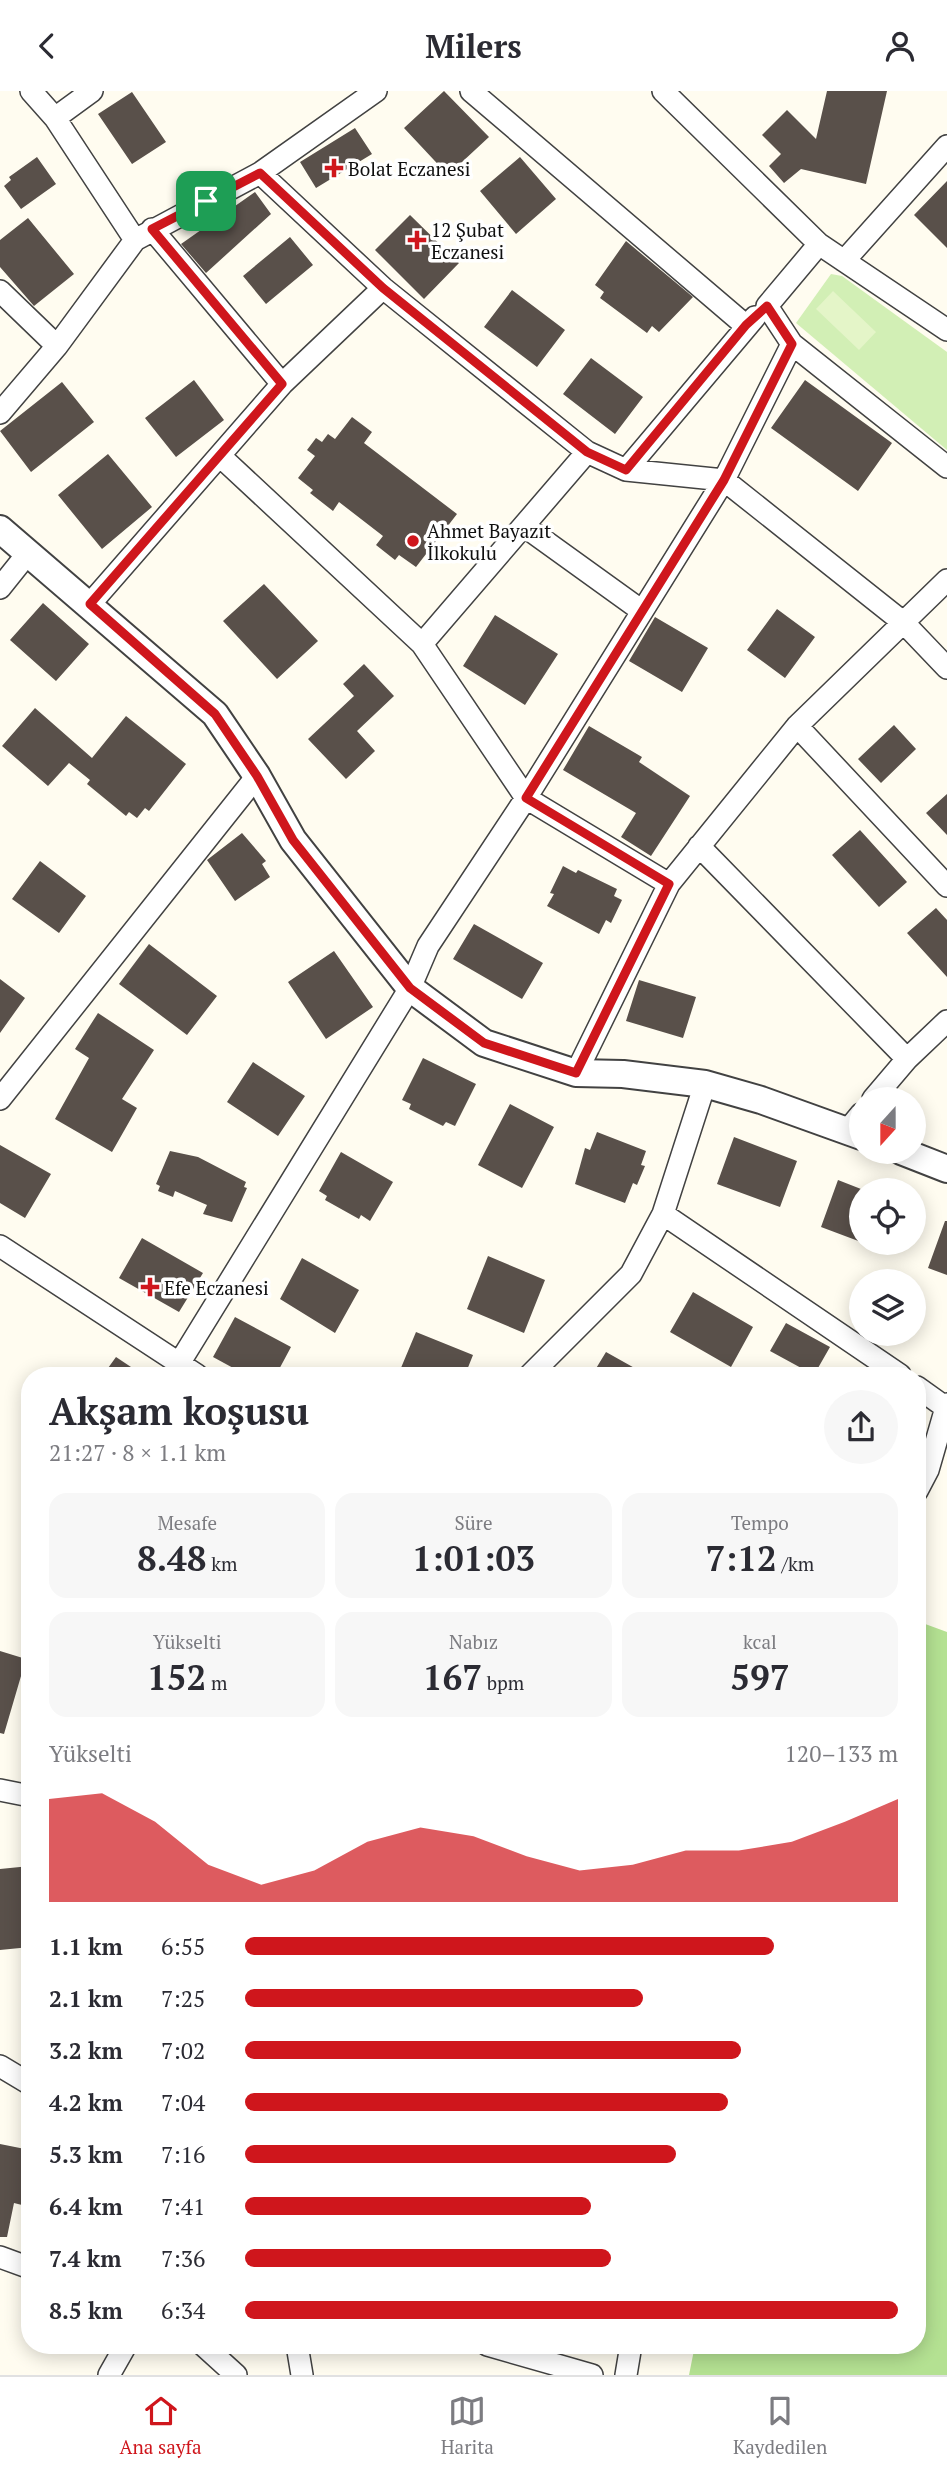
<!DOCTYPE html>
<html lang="tr">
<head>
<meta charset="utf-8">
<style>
	body { margin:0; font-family:"PT Serif",serif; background:#f7f7f7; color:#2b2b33; height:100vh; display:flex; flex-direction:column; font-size:26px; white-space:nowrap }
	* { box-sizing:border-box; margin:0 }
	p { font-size:23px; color:#7c7c81 }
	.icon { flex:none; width:38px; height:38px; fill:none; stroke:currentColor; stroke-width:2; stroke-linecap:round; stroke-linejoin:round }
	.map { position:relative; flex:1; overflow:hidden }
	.sheet { position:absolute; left:21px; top:1276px; width:905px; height:987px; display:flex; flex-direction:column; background:#fff; border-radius:28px; box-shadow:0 4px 18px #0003 }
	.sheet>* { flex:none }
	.needle { width:46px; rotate:201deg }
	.fabs { position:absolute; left:849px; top:996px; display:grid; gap:14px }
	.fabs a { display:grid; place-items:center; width:77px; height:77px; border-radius:50%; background:#fff; box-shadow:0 4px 18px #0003; font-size:35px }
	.pin { position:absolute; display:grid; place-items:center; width:60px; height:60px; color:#fff; margin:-30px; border-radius:14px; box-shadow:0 4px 10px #0006 }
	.round { display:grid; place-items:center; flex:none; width:74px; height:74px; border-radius:37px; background:#f7f7f7 }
	.overview { display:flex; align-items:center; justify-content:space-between; height:119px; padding:0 28px }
	h1 { font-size:38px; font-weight:600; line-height:52px }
	.stats { display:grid; grid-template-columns:repeat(3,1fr); gap:10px; height:119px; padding:7px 28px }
	.stats div { display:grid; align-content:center; border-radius:18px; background:#f7f7f7; text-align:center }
	.stats b { font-size:35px; font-weight:600 }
	.stats small { font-size:19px; font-weight:400 }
	.stats p { font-size:19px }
	.chart { height:196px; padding:14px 28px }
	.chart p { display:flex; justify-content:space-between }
	.chart svg { width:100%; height:126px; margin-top:7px; fill:#cf161c; opacity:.7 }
	ul { padding:0 28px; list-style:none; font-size:23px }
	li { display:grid; grid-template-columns:112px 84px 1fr; align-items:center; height:52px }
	li i { height:18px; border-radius:9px; background:#cf161c }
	header { display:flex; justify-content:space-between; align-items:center; height:91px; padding:0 28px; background:#fff; font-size:32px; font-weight:600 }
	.tab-bar { display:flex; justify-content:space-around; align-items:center; height:98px; border-top:2px solid #e1e1e2; background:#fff; font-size:19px; color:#7c7c81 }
	.tab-bar a { display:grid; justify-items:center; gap:4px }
	.tab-bar .active { color:#cf161c }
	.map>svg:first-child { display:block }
	.green { fill:#d2efb5 }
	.forest { fill:#b4e192 }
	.pitch { fill:#e4f5c8 }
	.building { fill:#59504a }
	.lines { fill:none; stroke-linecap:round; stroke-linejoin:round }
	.minor-casing { stroke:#424242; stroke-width:24 }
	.tertiary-casing { stroke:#424242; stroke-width:30 }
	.minor { stroke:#fff; stroke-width:21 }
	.tertiary { stroke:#fff; stroke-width:26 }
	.route-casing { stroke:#fff; stroke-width:14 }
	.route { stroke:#cf161c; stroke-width:9 }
	.poi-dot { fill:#cf161c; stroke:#fff; stroke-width:2.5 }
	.labels { text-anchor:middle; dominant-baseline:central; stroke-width:7; stroke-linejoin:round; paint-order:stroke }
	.poi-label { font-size:19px; fill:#0f0f0f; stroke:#fff; text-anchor:start }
</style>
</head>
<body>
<header><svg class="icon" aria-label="back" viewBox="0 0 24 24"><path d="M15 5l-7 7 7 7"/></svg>Milers<svg class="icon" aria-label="person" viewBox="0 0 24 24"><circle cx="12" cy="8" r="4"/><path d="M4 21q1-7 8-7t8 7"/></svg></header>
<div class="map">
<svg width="947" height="2284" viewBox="0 0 947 2284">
	<rect width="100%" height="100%" fill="#fffcf0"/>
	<path class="green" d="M 831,183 L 842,185 L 947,261 L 947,359 L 796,232 Z"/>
	<path class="forest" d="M 917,1530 L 947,1541 L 947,2284 L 689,2284 L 695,2254 L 917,2254 Z"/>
	<path class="pitch" d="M 833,200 L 876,241 L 859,259 L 816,218 Z"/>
	<path class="building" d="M 444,0 L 489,46 L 448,84 L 404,37 Z
		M 827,0 L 887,0 L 866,93 L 801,78 L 784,92 L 769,75 L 781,63 L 762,44 L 787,19 L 816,48 Z
		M 132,1 L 166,51 L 132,73 L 98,23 Z
		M 355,37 L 372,63 L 316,97 L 300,71 Z
		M 37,66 L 56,93 L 21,118 L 4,95 L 11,89 L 9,86 Z
		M 520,66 L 556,108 L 516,143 L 480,100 Z
		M 947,90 L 947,157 L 914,124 Z
		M 255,101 L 271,123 L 206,182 L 181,153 Z
		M 410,124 L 459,172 L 424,208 L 375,159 Z
		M 28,127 L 74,183 L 34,215 L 0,176 L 0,149 Z
		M 290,146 L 313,174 L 266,213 L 243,185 Z
		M 626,150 L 693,206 L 659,241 L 652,235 L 647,242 L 600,207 L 604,201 L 595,194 Z
		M 512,199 L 565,239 L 537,276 L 484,236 Z
		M 591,267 L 643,306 L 615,343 L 563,303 Z
		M 194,289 L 224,329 L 176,366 L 145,327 Z
		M 805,289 L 892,352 L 858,400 L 771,337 Z
		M 62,291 L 94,331 L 31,381 L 0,340 Z
		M 352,326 L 372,341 L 364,352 L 457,423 L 416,476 L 399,464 L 395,469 L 376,454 L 383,445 L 339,411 L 333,420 L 310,402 L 313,399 L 298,387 L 315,365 L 307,359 L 316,347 L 322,351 L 328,343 L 335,348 Z
		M 108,363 L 152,416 L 102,458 L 58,404 Z
		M 264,493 L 318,550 L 277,588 L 223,530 Z
		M 43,512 L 89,553 L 56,590 L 10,549 Z
		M 777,518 L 815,546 L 785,587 L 747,559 Z
		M 495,524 L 558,563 L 525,614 L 463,575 Z
		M 655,526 L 708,557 L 682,601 L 629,570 Z
		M 364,573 L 394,605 L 357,640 L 375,660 L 346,688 L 308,648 L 354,605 L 343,593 Z
		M 35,617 L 92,667 L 126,625 L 186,673 L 149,720 L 145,717 L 137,727 L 129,721 L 126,725 L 87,693 L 90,689 L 69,672 L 48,695 L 2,655 Z
		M 894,634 L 916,658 L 881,692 L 858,668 Z
		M 589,635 L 642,666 L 639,671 L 690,705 L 651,765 L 621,746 L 636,722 L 563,679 Z
		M 947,703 L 947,744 L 926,722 Z
		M 860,739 L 907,791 L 879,816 L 832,764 Z
		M 242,742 L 266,770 L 262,773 L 270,786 L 235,810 L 207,769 Z
		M 40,770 L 86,805 L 59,842 L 12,808 Z
		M 563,775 L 576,782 L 578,779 L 617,798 L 614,805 L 622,809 L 611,832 L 606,829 L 599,843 L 547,815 L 554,803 L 550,802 Z
		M 936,817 L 947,829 L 947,886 L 907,842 Z
		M 474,833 L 543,872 L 522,908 L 453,868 Z
		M 149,853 L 217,905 L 187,944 L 119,893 Z
		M 334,860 L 373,916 L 326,948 L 288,891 Z
		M 0,888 L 25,907 L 0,942 Z
		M 639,889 L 696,906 L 683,947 L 626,930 Z
		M 98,922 L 154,959 L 122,1008 L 137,1017 L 112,1061 L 55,1028 L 89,967 L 75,958 Z
		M 423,967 L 476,993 L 455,1035 L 446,1031 L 443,1035 L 409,1018 L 411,1013 L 402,1009 Z
		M 253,971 L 305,1005 L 278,1045 L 227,1011 Z
		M 510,1013 L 554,1036 L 522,1097 L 478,1074 Z
		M 597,1041 L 646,1060 L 641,1074 L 645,1075 L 637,1094 L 633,1092 L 625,1112 L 575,1093 L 585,1057 L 590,1059 Z
		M 734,1046 L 797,1070 L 780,1116 L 717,1093 Z
		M 0,1054 L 51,1083 L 25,1127 L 0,1112 Z
		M 170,1060 L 198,1066 L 246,1091 L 244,1096 L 247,1097 L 232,1131 L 203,1123 L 207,1114 L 175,1100 L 173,1106 L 158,1100 L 160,1095 L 156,1093 Z
		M 341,1061 L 393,1091 L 370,1130 L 361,1124 L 359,1128 L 325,1109 L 327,1105 L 319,1100 Z
		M 838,1089 L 861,1098 L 861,1151 L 821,1136 Z
		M 945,1130 L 947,1130 L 947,1184 L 928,1177 Z
		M 142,1147 L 203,1182 L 179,1221 L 119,1187 Z
		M 488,1165 L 545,1189 L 524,1242 L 467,1218 Z
		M 302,1167 L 359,1199 L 335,1242 L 280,1208 Z
		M 693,1201 L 753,1236 L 731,1276 L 670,1241 Z
		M 235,1226 L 291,1256 L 276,1284 L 246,1284 L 213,1266 Z
		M 786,1232 L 830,1256 L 814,1284 L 770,1260 Z
		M 416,1241 L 473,1264 L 465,1284 L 398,1284 Z
		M 606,1261 L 647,1284 L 592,1284 Z
		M 116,1266 L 143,1284 L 103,1284 Z
		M 0,1560 L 26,1568 L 4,1643 L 0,1642 Z
		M 30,1775 L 30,1856 L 0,1859 L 0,1778 Z
		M 0,2053 L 30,2059 L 30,2116 L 14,2112 L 7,2146 L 0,2146 Z"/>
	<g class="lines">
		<g class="minor-casing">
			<path id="minor" d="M 31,0 L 55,27 L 135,149
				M 471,0 L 745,234
				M 663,0 L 819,153 L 947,239
				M 55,27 L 92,0
				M 260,82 L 383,197 L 587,361 L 626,379 L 724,389 L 904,532 L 947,577
				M 152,138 L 282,293
				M 819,153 L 767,215 L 792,253 L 947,376
				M 844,170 L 947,55
				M 0,200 L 57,255
				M 0,322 L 57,255 L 135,149 L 260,82 L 376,0
				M 220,365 L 422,553 L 526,707 L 669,793
				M 626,379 L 755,226
				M 524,435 L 642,520
				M 0,497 L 28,462
				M 90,513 L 282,293 L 383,197
				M 422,553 L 587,361
				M 797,635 L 947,795
				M 699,755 L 907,968
				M 576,982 L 669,793 L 797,635 L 947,489
				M 0,1008 L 257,685
				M 873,1008 L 907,968 L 947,930
				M 847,1040 L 861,1023
				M 663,1123 L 900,1284
				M 0,1155 L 197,1284
				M 180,1271 L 410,897 L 428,855 L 526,707 L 724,389 L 792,253
				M 530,1284 L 631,1183 L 663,1123 L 705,993
				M 917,1296 L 945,1316
				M 917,1400 L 928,1379 L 947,1313
				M 0,1699 L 30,1705
				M 0,1975 L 30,1993
				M 0,2166 L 30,2177
				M 203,2254 L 236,2284
				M 297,2254 L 302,2284
				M 487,2254 L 592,2284
				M 109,2284 L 126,2254
				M 626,2284 L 631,2254"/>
		</g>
		<g class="tertiary-casing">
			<path id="tertiary" d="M 0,438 L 215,623 L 257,685 L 293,749 L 410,897 L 484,952 L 576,982 L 623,983 L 705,993 L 761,1009 L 861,1045
				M 901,1060 L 947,1078"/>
		</g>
		<use href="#minor" class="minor"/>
		<use href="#tertiary" class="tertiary"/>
	</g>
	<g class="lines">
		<g class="route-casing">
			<path id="route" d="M 260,82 L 383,197 L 587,361 L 626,379 L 746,234 L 767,215 L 792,253 L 724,389 L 526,707 L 669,793 L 576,982 L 484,952 L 410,897 L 293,749 L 257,685 L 215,623 L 90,513 L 282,293 L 152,138 Z"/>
		</g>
		<use href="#route" class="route"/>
	</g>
	<g class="poi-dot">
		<path d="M330.5 66.5h7v7h7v7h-7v7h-7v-7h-7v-7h7z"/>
		<path d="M413.5 138.5h7v7h7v7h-7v7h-7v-7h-7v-7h7z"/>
		<circle cx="413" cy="450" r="7"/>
		<path d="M146.5 1185.5h7v7h7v7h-7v7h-7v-7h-7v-7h7z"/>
	</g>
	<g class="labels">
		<g class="poi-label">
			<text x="348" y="77">Bolat Eczanesi</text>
			<text x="431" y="138">12 Şubat<tspan x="431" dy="22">Eczanesi</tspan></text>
			<text x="427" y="439">Ahmet Bayazıt<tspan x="427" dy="22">İlkokulu</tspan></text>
			<text x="164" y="1196">Efe Eczanesi</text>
		</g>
	</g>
</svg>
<div class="fabs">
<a><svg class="needle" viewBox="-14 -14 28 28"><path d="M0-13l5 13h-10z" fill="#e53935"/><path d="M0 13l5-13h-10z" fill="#7c7c81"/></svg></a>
<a><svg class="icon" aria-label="locate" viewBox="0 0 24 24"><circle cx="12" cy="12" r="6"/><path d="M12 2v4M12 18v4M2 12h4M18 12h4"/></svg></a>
<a><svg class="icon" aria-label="layers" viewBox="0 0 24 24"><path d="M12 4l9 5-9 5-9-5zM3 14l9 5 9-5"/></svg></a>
</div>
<div class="pin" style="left:206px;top:110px;background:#1e9e55"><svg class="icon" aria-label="arrive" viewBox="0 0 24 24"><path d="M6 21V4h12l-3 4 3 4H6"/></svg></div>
<section class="sheet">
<div class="overview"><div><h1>Akşam koşusu</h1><p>21:27 · 8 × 1.1 km</p></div><a class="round"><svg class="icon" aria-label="share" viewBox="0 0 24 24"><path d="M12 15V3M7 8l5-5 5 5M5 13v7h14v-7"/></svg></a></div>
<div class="stats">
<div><p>Mesafe</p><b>8.48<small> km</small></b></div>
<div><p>Süre</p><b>1:01:03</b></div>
<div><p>Tempo</p><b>7:12<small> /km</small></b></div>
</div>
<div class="stats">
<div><p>Yükselti</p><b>152<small> m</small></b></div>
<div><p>Nabız</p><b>167<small> bpm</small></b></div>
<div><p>kcal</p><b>597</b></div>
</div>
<div class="chart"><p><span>Yükselti</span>120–133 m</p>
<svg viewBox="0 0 160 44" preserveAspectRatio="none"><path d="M0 44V8L10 6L20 16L30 31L40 38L50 33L60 23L70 18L80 21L90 28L100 33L110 31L120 26L130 26L140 23L150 16L160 8V44z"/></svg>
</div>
<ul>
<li><b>1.1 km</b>6:55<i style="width:81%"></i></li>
<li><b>2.1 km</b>7:25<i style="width:61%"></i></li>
<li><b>3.2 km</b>7:02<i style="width:76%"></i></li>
<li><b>4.2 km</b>7:04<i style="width:74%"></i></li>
<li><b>5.3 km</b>7:16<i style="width:66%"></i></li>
<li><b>6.4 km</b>7:41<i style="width:53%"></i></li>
<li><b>7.4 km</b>7:36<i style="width:56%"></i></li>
<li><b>8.5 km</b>6:34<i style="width:100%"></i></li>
</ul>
</section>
</div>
<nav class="tab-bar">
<a class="active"><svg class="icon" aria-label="home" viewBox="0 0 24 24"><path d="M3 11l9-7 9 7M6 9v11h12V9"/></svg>Ana sayfa</a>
<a><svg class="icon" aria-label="map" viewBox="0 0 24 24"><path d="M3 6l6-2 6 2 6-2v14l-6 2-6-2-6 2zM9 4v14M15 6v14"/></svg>Harita</a>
<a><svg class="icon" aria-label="saved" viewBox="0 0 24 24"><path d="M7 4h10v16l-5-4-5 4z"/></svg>Kaydedilen</a>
</nav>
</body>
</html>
